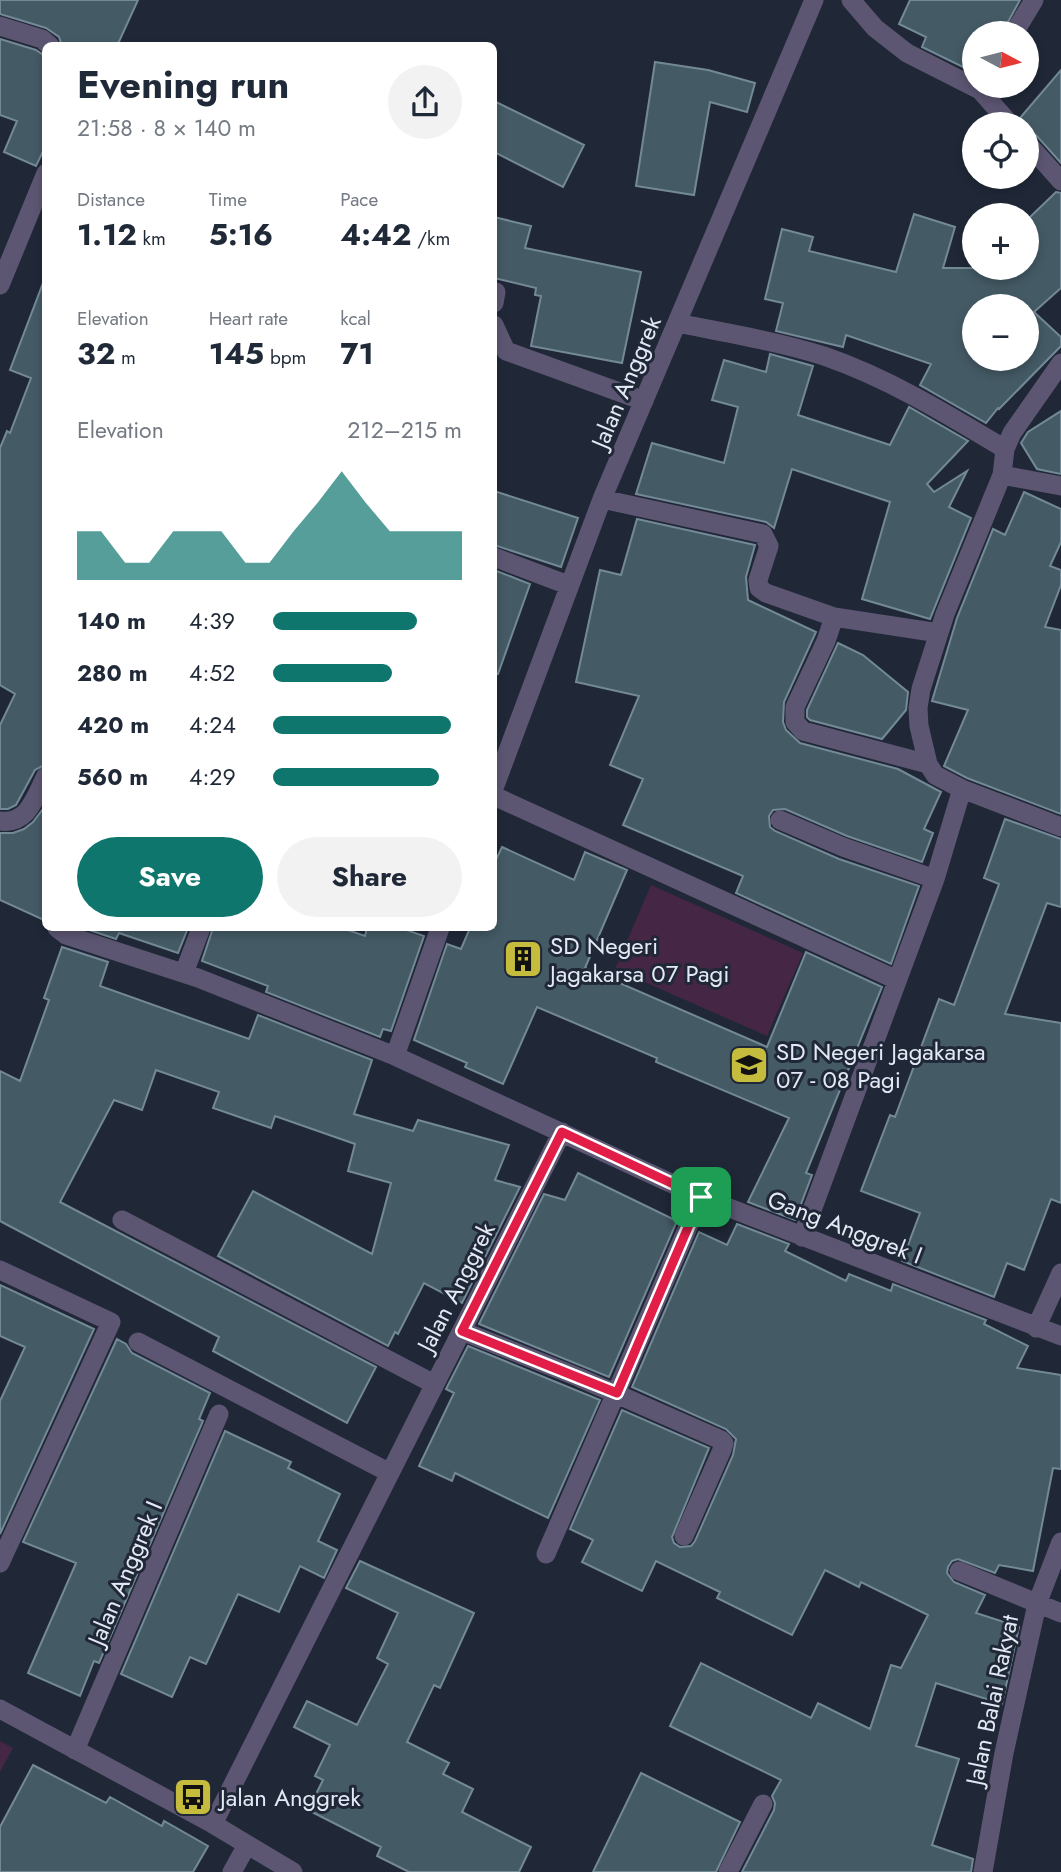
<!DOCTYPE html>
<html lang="en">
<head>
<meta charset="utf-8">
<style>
	body { margin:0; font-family:Jost,sans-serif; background:#f2f2f3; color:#1f2937; height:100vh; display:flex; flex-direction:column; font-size:26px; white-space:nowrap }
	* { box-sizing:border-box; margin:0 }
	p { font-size:23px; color:#747a83 }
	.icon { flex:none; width:38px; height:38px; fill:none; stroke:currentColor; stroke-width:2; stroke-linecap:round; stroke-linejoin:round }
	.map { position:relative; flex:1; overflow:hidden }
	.sheet { position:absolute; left:42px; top:42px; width:455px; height:889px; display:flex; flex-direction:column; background:#fff; border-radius:10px; box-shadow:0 4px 10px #0003 }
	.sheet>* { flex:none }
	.needle { width:46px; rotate:97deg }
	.buttons { position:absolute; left:962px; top:21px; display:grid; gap:14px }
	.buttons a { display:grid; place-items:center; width:77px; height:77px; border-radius:50%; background:#fff; box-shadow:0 4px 10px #0003; font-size:35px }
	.pin { position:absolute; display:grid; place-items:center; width:60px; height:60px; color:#fff; margin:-30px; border-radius:14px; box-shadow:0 4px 10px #0006 }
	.round { display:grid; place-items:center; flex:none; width:74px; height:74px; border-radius:37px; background:#f2f2f3 }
	.headline { display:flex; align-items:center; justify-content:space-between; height:119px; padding:0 35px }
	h1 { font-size:38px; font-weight:700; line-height:52px }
	.metrics { display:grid; grid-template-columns:repeat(3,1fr); gap:10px; height:119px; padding:7px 35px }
	.metrics div { display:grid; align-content:center }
	.metrics b { font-size:30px; font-weight:700 }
	.metrics small { font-size:19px; font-weight:400 }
	.metrics p { font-size:19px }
	.chart { height:196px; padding:14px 35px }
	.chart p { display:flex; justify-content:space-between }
	.chart svg { width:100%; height:126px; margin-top:7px; fill:#0f766e; opacity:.7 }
	.button { display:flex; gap:14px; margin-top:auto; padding:14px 35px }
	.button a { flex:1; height:80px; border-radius:42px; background:#0f766e; color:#fff; font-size:28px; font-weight:700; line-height:80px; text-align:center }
	.button a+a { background:#f2f2f3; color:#1f2937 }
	ul { padding:0 35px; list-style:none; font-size:23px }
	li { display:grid; grid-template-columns:112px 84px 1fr; align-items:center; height:52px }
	li i { height:18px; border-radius:9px; background:#0f766e }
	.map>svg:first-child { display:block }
	.green { fill:#452644 }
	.building { fill:#445a65; stroke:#738a96; stroke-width:2; fill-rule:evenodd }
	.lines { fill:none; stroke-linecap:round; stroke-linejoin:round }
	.minor { stroke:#5d5673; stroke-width:19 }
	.tertiary { stroke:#5d5673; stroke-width:19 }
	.route-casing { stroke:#fff; stroke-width:14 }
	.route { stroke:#e11d48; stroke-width:9 }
	.labels { text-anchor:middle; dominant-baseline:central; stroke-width:6; stroke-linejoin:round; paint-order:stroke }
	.street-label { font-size:24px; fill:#e3e9f4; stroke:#202838 }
	.poi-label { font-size:24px; fill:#e3e9f4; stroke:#202838; text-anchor:start }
</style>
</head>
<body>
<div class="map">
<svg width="1061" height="1872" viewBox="0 0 1061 1872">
	<rect width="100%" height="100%" fill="#202838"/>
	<path class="green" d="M 651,885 L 803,953 L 767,1036 L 615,969 Z
		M 0,1741 L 13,1748 L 0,1772 Z"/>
	<path class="building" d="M 0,0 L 138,0 L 117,46 L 62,46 L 59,37 L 46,28 L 0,14 Z
		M 910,0 L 1020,0 L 1002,33 L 975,33 L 975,73 L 922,47 L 926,37 L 899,24 Z
		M 0,39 L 36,50 L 46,57 L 46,145 L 36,166 L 4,152 L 17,121 L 0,115 Z
		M 655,62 L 708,70 L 755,83 L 747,112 L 710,102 L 694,195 L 636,186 Z
		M 1061,70 L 1061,163 L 1036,135 L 1027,131 L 1027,124 L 1022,124 L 1020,118 Z
		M 494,101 L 584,145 L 563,187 L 494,152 Z
		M 1056,192 L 1061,193 L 1061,288 L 1034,312 L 1061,337 L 1061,346 L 999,409 L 998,408 L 986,423 L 920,385 L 931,364 L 846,335 L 843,347 L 776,331 L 783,303 L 765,299 L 782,229 L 813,237 L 809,251 L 896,272 L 914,214 L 955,227 L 943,268 L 1027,268 L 1027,220 ZM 975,306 L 1027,306 L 1027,359 L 975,359 Z
		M 494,217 L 531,226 L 525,248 L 641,272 L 622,363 L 531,346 L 541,296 L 535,295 L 536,288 L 494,278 Z
		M 43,283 L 46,284 L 46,764 L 35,770 L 16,805 L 8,809 L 0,809 L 0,725 L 15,694 L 0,685 L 0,448 L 7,431 L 10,433 L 31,378 L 10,370 Z
		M 770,354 L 813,366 L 798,415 L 890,445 L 909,407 L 968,441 L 927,484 L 934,492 L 967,471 L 949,507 L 971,518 L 930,619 L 862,599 L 890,502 L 792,469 L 774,528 L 766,522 L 636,494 L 652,443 L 724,463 L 738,407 L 712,400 L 724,360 L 766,372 Z
		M 1061,411 L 1061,474 L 1037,469 L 1021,443 L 1028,432 Z
		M 494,491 L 578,518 L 561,567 L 494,545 Z
		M 1024,492 L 1061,509 L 1061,542 L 1050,566 L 1061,570 L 1061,585 L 1045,627 L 1061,630 L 1061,814 L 967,778 L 944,766 L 968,710 L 932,701 L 957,618 L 993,529 L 1005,535 Z
		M 637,519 L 755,545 L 746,577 L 748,600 L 816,632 L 784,702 L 783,722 L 786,730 L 800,743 L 898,769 L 941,792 L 924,829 L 933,833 L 922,862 L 847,836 L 785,809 L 773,810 L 769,816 L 770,827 L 775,831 L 839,859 L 919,886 L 891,964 L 736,893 L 743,876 L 623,825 L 643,779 L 610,765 L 639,696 L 576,682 L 600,570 L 621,575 Z
		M 494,570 L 530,584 L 498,674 L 494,673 Z
		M 838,643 L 863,655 L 908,692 L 906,710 L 882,739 L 810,720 L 807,717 L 807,710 Z
		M 46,805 L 46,921 L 0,900 L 0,833 L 13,833 L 24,829 L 33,822 Z
		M 1005,819 L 1061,839 L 1061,907 L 1047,903 L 1005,1014 L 1061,1023 L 1061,1203 L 1051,1199 L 1024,1270 L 1007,1263 L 994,1297 L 902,1261 L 920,1213 L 861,1191 L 890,1115 L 895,1117 L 939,999 L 954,1005 L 999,884 L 984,878 Z
		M 502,847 L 574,880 L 585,852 L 627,870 L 585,968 L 767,1047 L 806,952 L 882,987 L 806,1173 L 812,1175 L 795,1220 L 748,1202 L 789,1118 L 656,1062 L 657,1058 L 537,1007 L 503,1084 L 465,1067 L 467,1063 L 414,1040 L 447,944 L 461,949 L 470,928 L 494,928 L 494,864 Z
		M 83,928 L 188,928 L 178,953 L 119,933 L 116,939 Z
		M 213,928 L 342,928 L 365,936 L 367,928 L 401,928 L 424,936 L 391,1031 L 383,1029 L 380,1037 L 266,992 L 268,986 L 202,961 Z
		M 62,947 L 108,962 L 100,986 L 249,1039 L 258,1015 L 372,1060 L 354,1114 L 413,1131 L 418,1120 L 509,1145 L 495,1180 L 520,1187 L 462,1303 L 424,1283 L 398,1334 L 395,1332 L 388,1346 L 218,1256 L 253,1191 L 372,1254 L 391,1183 L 348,1171 L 355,1144 L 275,1116 L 271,1128 L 213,1108 L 219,1092 L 156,1070 L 142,1110 L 114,1100 L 60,1202 L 376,1367 L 347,1423 L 213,1351 L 219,1337 L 0,1221 L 0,1071 L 20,1081 L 49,1000 L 44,998 Z
		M 578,1173 L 677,1221 L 609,1377 L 479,1324 L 544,1194 L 565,1200 Z
		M 737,1224 L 789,1244 L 785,1251 L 846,1281 L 849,1274 L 891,1291 L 893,1284 L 986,1320 L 984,1324 L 1028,1346 L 1017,1368 L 1061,1375 L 1061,1469 L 1053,1468 L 1033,1571 L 999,1565 L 995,1573 L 958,1559 L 952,1561 L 948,1567 L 947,1573 L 954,1582 L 985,1595 L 976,1613 L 1019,1627 L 1002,1704 L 936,1683 L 916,1746 L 959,1759 L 932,1845 L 973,1859 L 971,1872 L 742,1872 L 774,1810 L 775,1803 L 772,1796 L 781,1780 L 670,1726 L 701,1663 L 811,1718 L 818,1703 L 870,1729 L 891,1665 L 901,1668 L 928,1615 L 861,1582 L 859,1587 L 825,1570 L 792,1635 L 717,1598 L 720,1592 L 656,1561 L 642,1591 L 582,1562 L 593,1540 L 570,1529 L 622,1410 L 709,1448 L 672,1537 L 674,1543 L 680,1547 L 691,1546 L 695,1541 L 733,1455 L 736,1439 L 726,1429 L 632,1387 L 699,1232 L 727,1245 Z
		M 0,1285 L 94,1329 L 0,1534 L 0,1401 L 25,1347 L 0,1336 Z
		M 117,1339 L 126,1344 L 132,1353 L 210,1393 L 199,1419 L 203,1421 L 99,1663 L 94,1661 L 80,1696 L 28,1673 L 76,1563 L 23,1542 Z
		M 468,1346 L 600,1400 L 548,1518 L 455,1473 L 452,1481 L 419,1466 L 454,1393 L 446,1389 Z
		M 225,1431 L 291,1462 L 288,1468 L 340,1494 L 318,1541 L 337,1550 L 324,1578 L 300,1566 L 279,1612 L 238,1594 L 206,1664 L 190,1657 L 172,1697 L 121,1674 Z
		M 360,1561 L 474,1613 L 440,1688 L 434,1685 L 407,1742 L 449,1763 L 443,1774 L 473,1789 L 462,1812 L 531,1847 L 519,1872 L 409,1872 L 377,1856 L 381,1847 L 308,1810 L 323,1780 L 315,1776 L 330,1745 L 294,1727 L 307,1701 L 357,1725 L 388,1664 L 377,1658 L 398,1613 L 346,1588 Z
		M 33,1765 L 106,1803 L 110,1797 L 162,1826 L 164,1821 L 208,1846 L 193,1872 L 0,1872 L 0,1827 Z
		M 641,1773 L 740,1822 L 716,1872 L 593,1872 Z"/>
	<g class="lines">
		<path class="minor" d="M 851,0 L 875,28 L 907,53 L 980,90 L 1010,124
			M 0,26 L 42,39 L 50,46
			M 1014,33 L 1034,0
			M 1027,143 L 1061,181
			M 0,285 L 46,173
			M 494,292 L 496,292 L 494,303
			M 677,323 C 726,333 776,341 824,356 C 888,378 947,414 1005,449
			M 494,325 L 506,351 L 644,401
			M 1061,363 L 1012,433 L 1005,449 L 1002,475 L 945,614 L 921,689 L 918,708 L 919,726 L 928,764 L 935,775 L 962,789 L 1061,827
			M 1002,475 L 1061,486
			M 602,499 L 763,534 L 769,546 L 758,580 L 759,588 L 766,593 L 834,617 L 826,641 L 795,707 L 795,722 L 803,731 L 928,764
			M 494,557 L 568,585
			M 834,617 L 939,633
			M 494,788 L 602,499 L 814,0
			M 494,796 L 897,980
			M 780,820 L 843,847 L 935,879 L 962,789
			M 0,821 C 28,825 35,797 46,776
			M 57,928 L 66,935 L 198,978 L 395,1056
			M 440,928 L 395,1056 L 701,1197 L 1061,1336
			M 184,973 L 201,928
			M 122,1220 L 434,1384
			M 802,1237 L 935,879
			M 0,1270 L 111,1322 L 0,1563
			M 1036,1328 L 1061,1273
			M 462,1331 L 578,1377 L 721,1440 L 724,1443 L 722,1450 L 684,1536
			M 138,1342 L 390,1473
			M 546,1554 L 701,1197
			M 959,1571 L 1061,1613
			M 75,1750 L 219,1414
			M 213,1824 L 562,1132
			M 232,1872 L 247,1845
			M 728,1872 L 763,1804
			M 983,1872 L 1004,1753 L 1037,1604 L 1061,1542"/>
		<path class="tertiary" d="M 0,1709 L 213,1824 L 293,1872"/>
	</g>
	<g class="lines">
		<g class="route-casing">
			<path id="route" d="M 562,1132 L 701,1197 L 617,1393 L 462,1331 Z"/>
		</g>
		<use href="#route" class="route"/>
	</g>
	<defs>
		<g id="building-square" transform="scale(2.0125)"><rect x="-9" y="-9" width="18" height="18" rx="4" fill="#c5bc3d" stroke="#202838"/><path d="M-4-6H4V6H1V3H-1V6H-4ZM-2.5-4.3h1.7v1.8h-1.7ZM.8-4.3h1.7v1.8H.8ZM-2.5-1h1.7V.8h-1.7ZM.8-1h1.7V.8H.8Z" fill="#111"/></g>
		<g id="school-square" transform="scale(2.0125)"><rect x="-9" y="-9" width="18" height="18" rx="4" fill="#c5bc3d" stroke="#202838"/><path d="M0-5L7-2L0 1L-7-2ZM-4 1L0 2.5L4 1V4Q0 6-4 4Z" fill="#111"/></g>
		<g id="bus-square" transform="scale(2.0125)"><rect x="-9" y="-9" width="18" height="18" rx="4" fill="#c5bc3d" stroke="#202838"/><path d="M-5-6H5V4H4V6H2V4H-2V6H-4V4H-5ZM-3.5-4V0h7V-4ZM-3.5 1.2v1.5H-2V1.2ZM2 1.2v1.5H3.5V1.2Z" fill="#111"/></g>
	</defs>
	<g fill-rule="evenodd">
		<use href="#building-square" x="523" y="959"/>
		<use href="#school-square" x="749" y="1065"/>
		<use href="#bus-square" x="193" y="1797"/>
	</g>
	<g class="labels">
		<g class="street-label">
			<text transform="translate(626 382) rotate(-67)">Jalan Anggrek</text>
			<text transform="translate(845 1227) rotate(21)">Gang Anggrek I</text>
			<text transform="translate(456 1287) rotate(-63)">Jalan Anggrek</text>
			<text transform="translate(125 1573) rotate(-67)">Jalan Anggrek I</text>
			<text transform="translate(992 1700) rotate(-78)">Jalan Balai Rakyat</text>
		</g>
		<g class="poi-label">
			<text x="550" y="945">SD Negeri<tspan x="550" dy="28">Jagakarsa 07 Pagi</tspan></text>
			<text x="776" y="1051">SD Negeri Jagakarsa<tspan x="776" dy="28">07 - 08 Pagi</tspan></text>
			<text x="220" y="1797">Jalan Anggrek</text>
		</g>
	</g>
</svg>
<div class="buttons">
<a><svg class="needle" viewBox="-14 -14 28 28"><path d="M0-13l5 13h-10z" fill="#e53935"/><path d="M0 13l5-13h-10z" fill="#747a83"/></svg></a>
<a><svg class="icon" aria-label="locate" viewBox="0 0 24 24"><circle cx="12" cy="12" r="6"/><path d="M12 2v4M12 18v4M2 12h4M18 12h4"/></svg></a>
<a>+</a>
<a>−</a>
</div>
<div class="pin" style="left:701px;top:1197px;background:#1e9e55"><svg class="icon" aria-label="arrive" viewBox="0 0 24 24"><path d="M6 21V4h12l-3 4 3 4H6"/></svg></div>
<section class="sheet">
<div class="headline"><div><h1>Evening run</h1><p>21:58 · 8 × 140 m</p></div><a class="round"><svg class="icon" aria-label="share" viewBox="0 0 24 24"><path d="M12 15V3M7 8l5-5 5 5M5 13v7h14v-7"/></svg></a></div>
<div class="metrics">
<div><p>Distance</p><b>1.12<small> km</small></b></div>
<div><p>Time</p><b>5:16</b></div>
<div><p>Pace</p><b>4:42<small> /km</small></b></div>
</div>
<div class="metrics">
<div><p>Elevation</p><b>32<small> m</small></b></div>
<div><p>Heart rate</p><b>145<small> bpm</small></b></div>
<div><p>kcal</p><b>71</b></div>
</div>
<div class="chart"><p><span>Elevation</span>212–215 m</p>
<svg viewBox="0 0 160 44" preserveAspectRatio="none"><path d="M0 44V27L10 27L20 38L30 38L40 27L50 27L60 27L70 38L80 38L90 27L100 17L110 6L120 17L130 27L140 27L150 27L160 27V44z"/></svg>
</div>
<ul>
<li><b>140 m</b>4:39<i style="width:76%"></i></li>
<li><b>280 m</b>4:52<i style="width:63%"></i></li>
<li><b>420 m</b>4:24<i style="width:94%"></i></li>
<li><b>560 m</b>4:29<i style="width:88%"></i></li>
</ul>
<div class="button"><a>Save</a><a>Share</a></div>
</section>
</div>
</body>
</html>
